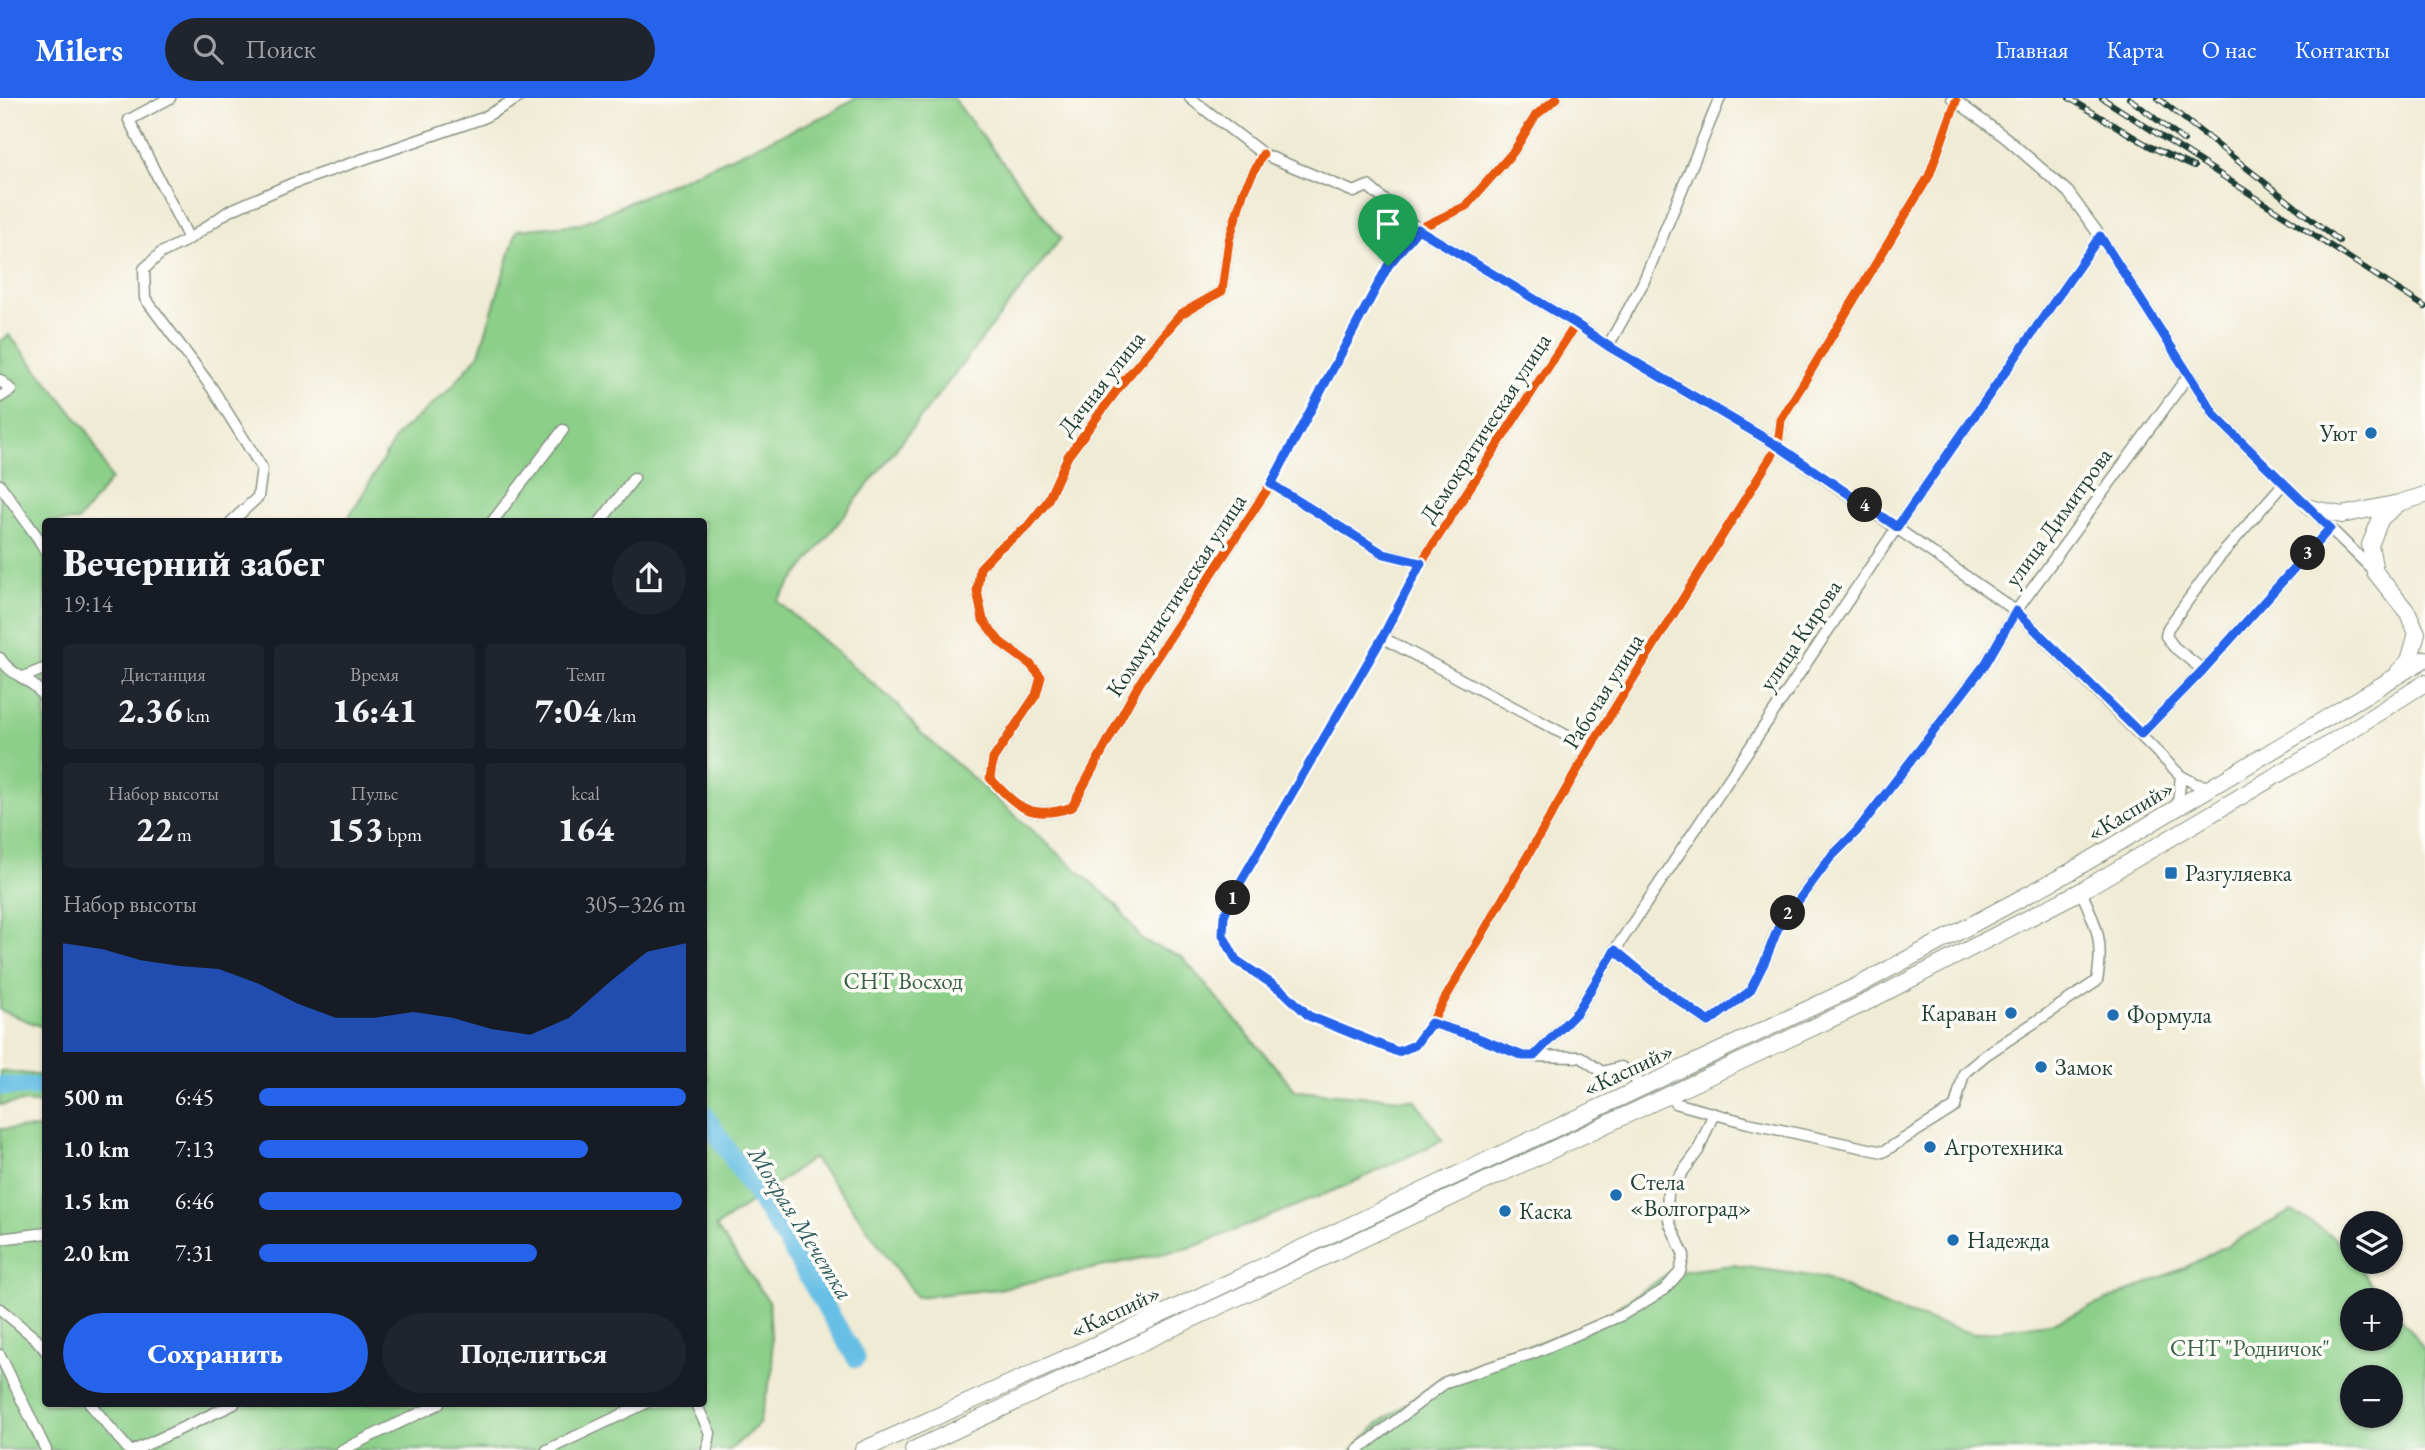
<!DOCTYPE html>
<html lang="ru">
<head>
<meta charset="utf-8">
<style>
	body { margin:0; font-family:"EB Garamond",serif; background:#20242c; color:#f1f3f6; height:100vh; display:flex; flex-direction:column; font-size:26px; white-space:nowrap }
	* { box-sizing:border-box; margin:0 }
	p { font-size:23px; color:#9ea1a6 }
	.icon { flex:none; width:38px; height:38px; fill:none; stroke:currentColor; stroke-width:2; stroke-linecap:round; stroke-linejoin:round }
	.map { position:relative; flex:1; overflow:hidden }
	.details { position:absolute; left:42px; top:420px; width:665px; height:889px; display:flex; flex-direction:column; background:#171b24; border-radius:7px; box-shadow:0 2px 5px #0004 }
	.details>* { flex:none }
	.buttons { position:absolute; left:2340px; top:1113px; display:grid; gap:14px }
	.buttons a { display:grid; place-items:center; width:63px; height:63px; border-radius:50%; background:#171b24; box-shadow:0 2px 5px #0004; font-size:35px }
	.pin { position:absolute; display:grid; place-items:center; width:60px; height:60px; color:#fff; margin:-72px -30px; border-radius:50% 50% 50% 0; rotate:-45deg; box-shadow:0 0 7px #0007 }
	.pin .icon { rotate:45deg }
	.km { position:absolute; width:35px; height:35px; margin:-18px; border-radius:50%; background:#222; color:#fff; font-size:19px; line-height:35px; text-align:center }
	.round { display:grid; place-items:center; flex:none; width:74px; height:74px; border-radius:37px; background:#20242c }
	.overview { display:flex; align-items:center; justify-content:space-between; height:119px; padding:0 21px }
	h1 { font-size:38px; font-weight:800; line-height:52px }
	.figures { display:grid; grid-template-columns:repeat(3,1fr); gap:10px; height:119px; padding:7px 21px }
	.figures div { display:grid; align-content:center; border-radius:7px; background:#20242c; text-align:center }
	.figures b { font-size:35px; font-weight:800 }
	.figures small { font-size:19px; font-weight:400 }
	.figures p { font-size:19px }
	.chart { height:196px; padding:14px 21px }
	.chart p { display:flex; justify-content:space-between }
	.chart svg { width:100%; height:126px; margin-top:7px; fill:#2563eb; opacity:.7 }
	.cta { display:flex; gap:14px; margin-top:auto; padding:14px 21px }
	.cta a { flex:1; height:80px; border-radius:42px; background:#2563eb; color:#fff; font-size:28px; font-weight:800; line-height:80px; text-align:center }
	.cta a+a { background:#20242c; color:#f1f3f6 }
	ul { padding:0 21px; list-style:none; font-size:23px }
	li { display:grid; grid-template-columns:112px 84px 1fr; align-items:center; height:52px }
	li i { height:18px; border-radius:9px; background:#2563eb }
	header { display:flex; align-items:center; gap:42px; box-sizing:border-box; height:98px; padding:0 35px; background:#2563eb; color:#fff }
	header strong { font-size:33px }
	nav { display:flex; gap:38px; margin-inline-start:auto; font-size:24px }
	.search { width:490px; height:63px; background:#20242c; display:flex; align-items:center; gap:18px; box-sizing:border-box; padding:0 24px; border-radius:38px; color:#9ea1a6; font-size:26px }
	.map>svg:first-child { display:block }
	.green { fill:#8bcf88; stroke:#55865e; stroke-width:2; fill-rule:evenodd }
	.lines { fill:none; stroke-linecap:round; stroke-linejoin:round }
	.river { stroke:#68bfe5; stroke-width:19 }
	.minor-casing { stroke:#889484; stroke-width:13 }
	.highway-casing { stroke:#889484; stroke-width:18 }
	.minor { stroke:#fff; stroke-width:10 }
	.highway { stroke:#fff; stroke-width:16 }
	.rail-casing { stroke:#1f3d34; stroke-width:6 }
	.rail { stroke:#fdfcf7; stroke-width:3.5; stroke-dasharray:10; stroke-linecap:butt }
	.cycleway-casing { stroke:#fdfcf7; stroke-width:13 }
	.cycleway { stroke:#e8590c; stroke-width:9 }
	.route-casing { stroke:#fff; stroke-width:14 }
	.route { stroke:#2563eb; stroke-width:9 }
	.poi-dot { fill:#1f6fb2; stroke:#fdfcf7; stroke-width:2.5 }
	.labels { text-anchor:middle; dominant-baseline:central; stroke-width:7; stroke-linejoin:round; paint-order:stroke }
	.street-label { font-size:23px; fill:#1f3d34; stroke:#fdfcf7 }
	.poi-label { font-size:23px; fill:#1f3d34; stroke:#fdfcf7; text-anchor:start }
	.park-label { font-size:23px; fill:#3a6249; stroke:#fdfcf7 }
	.water-label { font-size:24px; font-style:italic; fill:#315e60; stroke:#fdfcf7 }
</style>
</head>
<body>
<header>
<strong>Milers</strong>
<div class="search"><svg class="icon" aria-label="search" viewBox="0 0 24 24"><circle cx="10" cy="10" r="6"/><path d="M15 15l6 6"/></svg>Поиск</div>
<nav><a>Главная</a><a>Карта</a><a>О нас</a><a>Контакты</a></nav>
</header>
<div class="map">
<svg width="2425" height="1352" viewBox="0 0 2425 1352">
	<rect width="100%" height="100%" fill="#fdfcf7"/>
	<filter id="ink" filterUnits="userSpaceOnUse"><feTurbulence type="fractalNoise" baseFrequency=".0143" numOctaves="2"/><feDisplacementMap in="SourceGraphic" scale="14" xChannelSelector="R" yChannelSelector="G"/><feConvolveMatrix kernelMatrix="1 2 1 2 8 2 1 2 1" color-interpolation-filters="sRGB"/></filter>
	<filter id="wash" filterUnits="userSpaceOnUse"><feTurbulence type="fractalNoise" baseFrequency=".00686" numOctaves="4" result="noise"/><feDisplacementMap in="SourceGraphic" scale="28" xChannelSelector="R" yChannelSelector="G"/><feGaussianBlur stdDeviation="1.57" result="paint"/><feColorMatrix in="noise" values="0 0 0 0 0 0 0 0 0 0 0 0 0 0 0 0 0 1.4 0 .05"/><feComposite in="paint" operator="in"/></filter>
	<g filter="url(#wash)">
		<rect width="100%" height="100%" fill="#f0ebd4"/>
		<path class="green" d="M 855,0 L 953,0 L 1061,140 L 777,503 L 899,608 L 919,633 L 1116,806 L 1143,843 L 1182,859 L 1296,993 L 1415,1002 L 1443,1042 L 1345,1088 L 1193,1149 L 998,1191 L 916,1199 L 844,1098 L 813,1060 L 716,1129 L 769,1204 L 773,1270 L 759,1326 L 730,1352 L 0,1352 L 0,1031 L 45,1030 L 46,1306 L 704,1306 L 704,988 L 709,980 L 704,976 L 704,424 L 347,423 L 398,336 L 450,291 L 479,256 L 517,132 L 580,126 L 833,14 Z
			M 9,237 L 89,335 L 111,381 L 78,423 L 46,424 L 45,930 L 0,912 L 0,243 Z
			M 0,973 L 45,978 L 45,1006 L 23,1004 L 0,1007 Z
			M 2292,1113 L 2334,1140 L 2385,1202 L 2352,1202 L 2352,1241 L 2390,1241 L 2391,1209 L 2425,1251 L 2425,1352 L 1352,1352 L 1379,1325 L 1445,1279 L 1593,1225 L 1669,1175 L 1732,1167 L 1825,1180 L 1892,1211 L 1974,1236 L 2055,1224 L 2186,1169 ZM 2352,1279 L 2390,1279 L 2390,1318 L 2352,1318 Z"/>
		<g class="lines">
			<path class="river" d="M 0,988 L 46,989
				M 704,1016 L 789,1147 L 856,1260"/>
		</g>
	</g>
	<g filter="url(#ink)">
		<g class="lines">
			<g class="minor-casing">
				<path id="minor" d="M 170,0 L 129,22 L 189,141
					M 1190,0 L 1263,56 L 1354,94 L 1368,88 L 1418,131 L 1576,226 L 1608,248 L 1778,348 L 2016,513 L 2181,678 L 2196,686 L 2211,689
					M 1952,0 L 2006,40 L 2068,94 L 2100,138 L 2216,319 L 2375,474
					M 1263,56 L 1244,92 L 1229,142 L 1222,193 L 1181,216 L 1123,284 L 1068,358 L 1047,404 L 1027,429 L 997,452 L 980,470 L 977,493 L 983,522 L 1000,544 L 1030,566 L 1041,579 L 1036,597 L 993,661 L 990,680 C 1017,709 1031,723 1072,709 L 1139,586 L 1271,386 L 1388,168 L 1418,131 L 1466,108 L 1514,53 L 1536,17 L 1557,0
					M 1576,226 L 1421,465 L 1383,540 L 1240,785 L 1224,818 L 1223,837 L 1236,862 L 1284,894 L 1309,918 L 1398,954 L 1415,947 L 1431,925 L 1590,650 L 1778,348 L 1781,322 L 1929,78 L 1956,3
					M 1608,248 L 1643,185 L 1720,0
					M 0,282 L 11,292 L 0,299
					M 1271,386 L 1384,456 L 1421,465
					M 0,387 L 38,440 L 46,454
					M 231,424 L 258,399 L 262,370 L 212,290 L 145,200 L 144,171 L 161,155 L 189,141 L 229,113 L 291,86 L 483,20 L 518,0
					M 492,424 L 563,332
					M 600,424 L 634,380
					M 1383,540 L 1590,650
					M 0,560 C 12,580 35,580 46,603
					M 2203,572 L 2174,549 L 2166,538 L 2168,530 L 2217,462 L 2283,386
					M 23,579 L 46,570
					M 2141,636 L 2203,572 L 2330,430
					M 2173,713 L 2178,704 L 2181,678
					M 1615,852 L 1656,886 L 1709,924 L 1750,893 L 1765,863 L 1778,829 L 1830,760 L 1857,733 L 1986,565 L 2016,513 L 2188,278
					M 1431,925 L 1473,938 L 1523,958 L 1581,959 L 1602,974 L 1621,969 L 1643,988
					M 1534,958 L 1577,914 L 1615,852 L 1897,429 L 2100,138
					M 1672,997 L 1675,1005 L 1748,1025 L 1883,1054 L 1955,1009 L 1964,975 L 1987,956 L 2097,883 C 2104,843 2097,829 2081,793
					M 0,1141 L 46,1135
					M 0,1211 L 36,1241 L 46,1253
					M 0,1257 L 46,1352
					M 90,1306 L 129,1352
					M 696,1306 L 710,1335 L 707,1352
					M 135,1352 L 234,1306
					M 342,1352 L 439,1306
					M 547,1352 L 644,1306
					M 1358,1352 L 1446,1284 L 1536,1254 L 1622,1217 L 1664,1192 L 1680,1174 L 1684,1157 L 1670,1126 L 1667,1112 L 1668,1094 L 1698,1053 L 1713,1017"/>
			</g>
			<g class="highway-casing">
				<path id="highway" d="M 2399,405 L 2381,420 L 2370,447 L 2375,474 L 2408,515 L 2417,535 L 2409,563 L 2399,573
					M 2310,410 L 2342,417 L 2399,405 L 2425,397
					M 863,1352 L 1141,1226 L 1859,887 L 2070,774 L 2425,561
					M 913,1352 L 1865,905 L 2081,793 L 2321,651 L 2425,585"/>
			</g>
			<use href="#minor" class="minor"/>
			<use href="#highway" class="highway"/>
			<g class="rail-casing">
				<path id="rail" d="M 2069,0 L 2149,48 L 2194,69
					M 2102,0 L 2425,209
					M 2129,0 L 2184,43
					M 2158,0 L 2339,143"/>
			</g>
			<use href="#rail" class="rail"/>
			<g class="cycleway-casing">
				<path id="cycleway" d="M 1263,56 L 1244,92 L 1229,142 L 1222,193 L 1181,216 L 1123,284 L 1068,358 L 1047,404 L 1027,429 L 997,452 L 980,470 L 977,493 L 983,522 L 1000,544 L 1030,566 L 1041,579 L 1036,597 L 993,661 L 990,680 C 1017,709 1031,723 1072,709 L 1139,586 L 1271,386 L 1388,168 L 1418,131 L 1466,108 L 1514,53 L 1536,17 L 1557,0
					M 1576,226 L 1421,465 L 1383,540 L 1240,785 L 1224,818 L 1223,837 L 1236,862 L 1284,894 L 1309,918 L 1398,954 L 1415,947 L 1431,925 L 1590,650 L 1778,348 L 1781,322 L 1929,78 L 1956,3"/>
			</g>
			<use href="#cycleway" class="cycleway"/>
		</g>
	</g>
	<g class="lines" filter="url(#ink)">
		<g class="route-casing">
			<path id="route" d="M 1418,131 L 1576,226 L 1608,248 L 1778,348 L 1897,429 L 2100,138 L 2216,319 L 2330,430 L 2203,572 L 2141,636 L 2016,513 L 1986,565 L 1857,733 L 1830,760 L 1778,830 L 1765,863 L 1750,893 L 1709,924 L 1656,886 L 1615,852 L 1577,914 L 1534,958 L 1523,958 L 1473,938 L 1431,925 L 1415,947 L 1398,954 L 1309,918 L 1284,894 L 1236,862 L 1223,837 L 1224,818 L 1240,785 L 1382,540 L 1421,465 L 1384,456 L 1271,386 L 1388,168 Z"/>
		</g>
		<use href="#route" class="route"/>
	</g>
	<g class="poi-dot">
		<circle cx="2371" cy="335" r="7"/>
		<rect x="2164" y="768" width="14" height="14" rx="3.5"/>
		<circle cx="2011" cy="915" r="7"/>
		<circle cx="2113" cy="917" r="7"/>
		<circle cx="2041" cy="969" r="7"/>
		<circle cx="1930" cy="1049" r="7"/>
		<circle cx="1616" cy="1097" r="7"/>
		<circle cx="1505" cy="1113" r="7"/>
		<circle cx="1953" cy="1142" r="7"/>
	</g>
	<g class="labels">
		<g class="street-label">
			<text transform="translate(1101 285) rotate(-52)">Дачная улица</text>
			<text transform="translate(1485 330) rotate(-57)">Демократическая улица</text>
			<text transform="translate(2058 419) rotate(-54)">улица Димитрова</text>
			<text transform="translate(1176 497) rotate(-57)">Коммунистическая улица</text>
			<text transform="translate(1800 537) rotate(-56)">улица Кирова</text>
			<text transform="translate(1603 593) rotate(-58)">Рабочая улица</text>
			<text transform="translate(2130 712) rotate(-31)">«Каспий»</text>
			<text transform="translate(1628 971) rotate(-25)">«Каспий»</text>
			<text transform="translate(1115 1213) rotate(-25)">«Каспий»</text>
		</g>
		<g class="poi-label">
			<text x="2357" y="335" text-anchor="end">Уют</text>
			<text x="2185" y="775">Разгуляевка</text>
			<text x="1997" y="915" text-anchor="end">Караван</text>
			<text x="2127" y="917">Формула</text>
			<text x="2055" y="969">Замок</text>
			<text x="1944" y="1049">Агротехника</text>
			<text x="1630" y="1084">Стела<tspan x="1630" dy="26">«Волгоград»</tspan></text>
			<text x="1519" y="1113">Каска</text>
			<text x="1967" y="1142">Надежда</text>
		</g>
		<g class="park-label">
			<text x="903" y="883">СНТ Восход</text>
			<text x="2250" y="1250">СНТ "Родничок"</text>
		</g>
		<g class="water-label">
			<text transform="translate(801 1125) rotate(58)">Мокрая Мечетка</text>
		</g>
	</g>
</svg>
<div class="buttons">
<a><svg class="icon" aria-label="layers" viewBox="0 0 24 24"><path d="M12 4l9 5-9 5-9-5zM3 14l9 5 9-5"/></svg></a>
<a>+</a>
<a>−</a>
</div>
<div class="pin" style="left:1388px;top:168px;background:#1e9e55"><svg class="icon" aria-label="arrive" viewBox="0 0 24 24"><path d="M6 21V4h12l-3 4 3 4H6"/></svg></div>
<b class="km" style="left:1233px;top:800px">1</b>
<b class="km" style="left:1788px;top:815px">2</b>
<b class="km" style="left:2308px;top:455px">3</b>
<b class="km" style="left:1865px;top:407px">4</b>
<section class="details">
<div class="overview"><div><h1>Вечерний забег</h1><p>19:14</p></div><a class="round"><svg class="icon" aria-label="share" viewBox="0 0 24 24"><path d="M12 15V3M7 8l5-5 5 5M5 13v7h14v-7"/></svg></a></div>
<div class="figures">
<div><p>Дистанция</p><b>2.36<small> km</small></b></div>
<div><p>Время</p><b>16:41</b></div>
<div><p>Темп</p><b>7:04<small> /km</small></b></div>
</div>
<div class="figures">
<div><p>Набор высоты</p><b>22<small> m</small></b></div>
<div><p>Пульс</p><b>153<small> bpm</small></b></div>
<div><p>kcal</p><b>164</b></div>
</div>
<div class="chart"><p><span>Набор высоты</span>305–326 m</p>
<svg viewBox="0 0 160 44" preserveAspectRatio="none"><path d="M0 44V6L10 8L20 12L30 14L40 15L50 20L60 27L70 32L80 32L90 30L100 32L110 36L120 38L130 32L140 20L150 9L160 6V44z"/></svg>
</div>
<ul>
<li><b>500 m</b>6:45<i style="width:100%"></i></li>
<li><b>1.0 km</b>7:13<i style="width:77%"></i></li>
<li><b>1.5 km</b>6:46<i style="width:99%"></i></li>
<li><b>2.0 km</b>7:31<i style="width:65%"></i></li>
</ul>
<div class="cta"><a>Сохранить</a><a>Поделиться</a></div>
</section>
</div>
</body>
</html>
